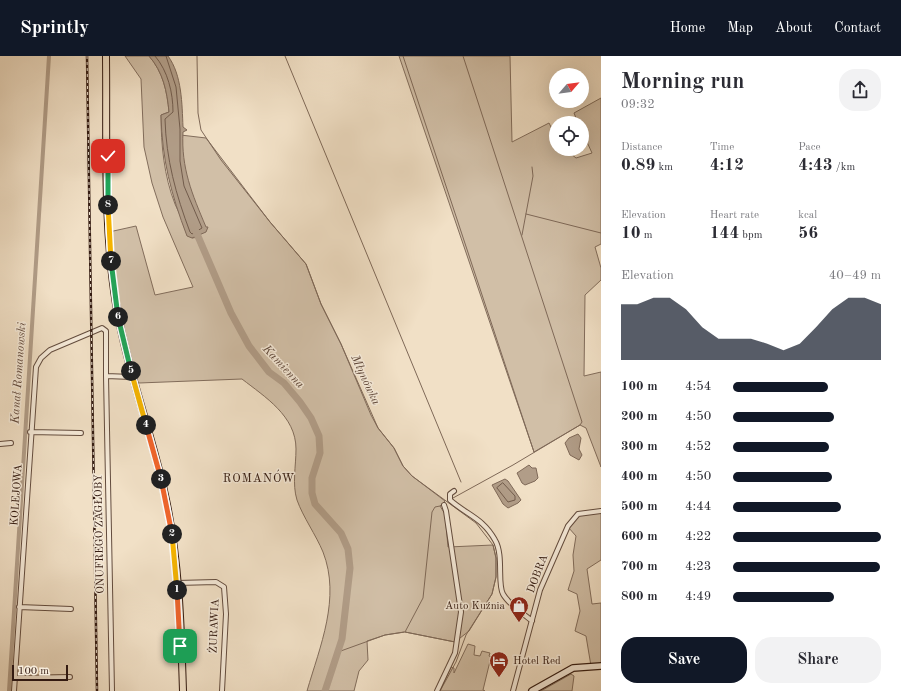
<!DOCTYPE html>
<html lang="en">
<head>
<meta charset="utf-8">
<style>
	body { margin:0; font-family:"Old Standard TT",serif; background:#f2f2f3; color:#2b2b33; height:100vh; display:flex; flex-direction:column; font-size:15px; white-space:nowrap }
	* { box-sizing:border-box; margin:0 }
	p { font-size:13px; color:#7c7c81 }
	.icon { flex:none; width:22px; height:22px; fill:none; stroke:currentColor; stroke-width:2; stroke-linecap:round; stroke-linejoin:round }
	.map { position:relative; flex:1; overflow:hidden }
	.sheet { display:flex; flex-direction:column; background:#fff; width:300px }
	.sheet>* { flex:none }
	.needle { width:26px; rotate:62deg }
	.fabs { position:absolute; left:549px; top:12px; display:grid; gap:8px }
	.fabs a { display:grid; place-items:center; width:40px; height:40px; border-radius:50%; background:#fff; box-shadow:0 4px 16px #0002; font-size:20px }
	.scale { position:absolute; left:12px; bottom:10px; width:56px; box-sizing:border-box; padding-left:4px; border:2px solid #341b11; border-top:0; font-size:11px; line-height:14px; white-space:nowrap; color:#341b11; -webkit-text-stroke:3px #f6ebda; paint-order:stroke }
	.pin { position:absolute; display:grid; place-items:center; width:34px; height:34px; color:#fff; margin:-17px; border-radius:8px; box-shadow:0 2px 6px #0006 }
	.km { position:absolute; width:20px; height:20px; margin:-10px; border-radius:50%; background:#222; color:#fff; font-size:11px; line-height:20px; text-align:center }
	.round { display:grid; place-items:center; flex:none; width:42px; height:42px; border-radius:16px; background:#f2f2f3 }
	.head { display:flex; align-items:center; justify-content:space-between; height:68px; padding:0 20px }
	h1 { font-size:22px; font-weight:800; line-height:30px }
	.stats { display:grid; grid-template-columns:repeat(3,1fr); gap:6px; height:68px; padding:4px 20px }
	.stats div { display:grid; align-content:center }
	.stats b { font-size:17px; font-weight:800 }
	.stats small { font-size:11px; font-weight:400 }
	.stats p { font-size:11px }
	.chart { height:112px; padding:8px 20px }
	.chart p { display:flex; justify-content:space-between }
	.chart svg { width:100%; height:72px; margin-top:4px; fill:#111827; opacity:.7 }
	.button { display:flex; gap:8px; margin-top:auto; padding:8px 20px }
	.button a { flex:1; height:46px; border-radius:16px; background:#111827; color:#fff; font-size:16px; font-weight:800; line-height:46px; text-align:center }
	.button a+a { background:#f2f2f3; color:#2b2b33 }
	ul { padding:0 20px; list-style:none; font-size:13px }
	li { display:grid; grid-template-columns:64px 48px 1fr; align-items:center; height:30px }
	li i { height:10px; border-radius:5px; background:#111827 }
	header { display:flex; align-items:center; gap:24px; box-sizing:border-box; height:56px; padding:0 20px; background:#111827; color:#fff }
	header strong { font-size:19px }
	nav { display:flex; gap:22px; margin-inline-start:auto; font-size:14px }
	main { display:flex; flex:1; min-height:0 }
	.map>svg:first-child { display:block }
	.green { fill:#d1bfa7; stroke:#826d5c }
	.water { fill:#b19d88; stroke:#7f6958 }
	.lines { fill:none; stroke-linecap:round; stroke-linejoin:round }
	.shore { stroke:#725c4c; stroke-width:1 }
	.stream { stroke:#7f6958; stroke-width:1 }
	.canal { stroke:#b19d88; stroke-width:4 }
	.river { stroke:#b19d88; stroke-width:7 }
	.street-casing { stroke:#634c3e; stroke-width:6 }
	.secondary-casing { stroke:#341b11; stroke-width:8 }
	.primary-casing { stroke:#341b11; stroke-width:8 }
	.street { stroke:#f6ebda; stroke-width:4 }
	.secondary { stroke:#f6ebda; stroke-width:5.5 }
	.primary { stroke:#f1e0c6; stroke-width:6 }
	.rail-casing { stroke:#341b11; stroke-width:2.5 }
	.rail { stroke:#f6ebda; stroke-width:1; stroke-dasharray:3; stroke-linecap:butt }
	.split-1-casing { stroke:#fff; stroke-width:8 }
	.split-2-casing { stroke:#fff; stroke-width:8 }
	.split-3-casing { stroke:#fff; stroke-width:8 }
	.split-4-casing { stroke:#fff; stroke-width:8 }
	.split-5-casing { stroke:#fff; stroke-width:8 }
	.split-6-casing { stroke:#fff; stroke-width:8 }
	.split-7-casing { stroke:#fff; stroke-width:8 }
	.split-8-casing { stroke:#fff; stroke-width:8 }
	.split-9-casing { stroke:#fff; stroke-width:8 }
	.split-1 { stroke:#f0652b; stroke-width:5 }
	.split-2 { stroke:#f5b400; stroke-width:5 }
	.split-3 { stroke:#f0652b; stroke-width:5 }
	.split-4 { stroke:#f0652b; stroke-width:5 }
	.split-5 { stroke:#f5b400; stroke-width:5 }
	.split-6 { stroke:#22a559; stroke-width:5 }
	.split-7 { stroke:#22a559; stroke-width:5 }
	.split-8 { stroke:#f5b400; stroke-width:5 }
	.split-9 { stroke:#22a559; stroke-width:5 }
	.labels { text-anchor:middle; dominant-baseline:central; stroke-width:3; stroke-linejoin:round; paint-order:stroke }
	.street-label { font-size:11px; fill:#341b11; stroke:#f6ebda }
	.poi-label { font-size:11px; fill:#341b11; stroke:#f6ebda; text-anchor:end }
	.water-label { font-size:12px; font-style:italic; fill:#60483b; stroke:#f6ebda }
	.neighbourhood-label { font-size:12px; letter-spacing:1px; fill:#341b11; stroke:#f6ebda }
</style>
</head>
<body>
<header>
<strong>Sprintly</strong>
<nav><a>Home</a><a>Map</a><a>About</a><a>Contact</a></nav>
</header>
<main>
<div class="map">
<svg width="601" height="635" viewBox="0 0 601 635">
	<rect width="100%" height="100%" fill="#f1e0c6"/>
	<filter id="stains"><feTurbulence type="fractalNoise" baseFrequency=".005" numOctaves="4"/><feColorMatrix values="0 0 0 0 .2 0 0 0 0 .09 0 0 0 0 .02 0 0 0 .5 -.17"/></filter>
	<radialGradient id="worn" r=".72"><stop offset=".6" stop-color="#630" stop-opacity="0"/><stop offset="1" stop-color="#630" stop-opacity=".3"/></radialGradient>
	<path class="green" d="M 125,0 L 149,0 C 163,16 167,35 169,56 L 161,59 C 161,89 164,120 175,148 C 180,160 187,171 192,182 L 199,181 L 180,138 L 172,78 L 206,82 L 270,166 L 306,208 L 321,248 L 341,288 L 371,359 L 378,372 L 394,392 L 403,410 L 412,420 L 445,445 L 440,450 L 445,458 L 448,491 L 493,489 L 496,502 L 496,521 L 492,538 L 469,575 L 455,586 L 405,576 L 385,579 L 367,585 L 368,604 L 359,615 L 354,635 L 307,635 C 320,590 341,542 323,496 C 316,479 303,461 297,444 C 292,428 296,410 296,393 C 296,360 265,341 242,323 L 139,327 L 132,321 L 122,279 L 109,176 L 136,170 L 155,239 L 193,231 L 163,161 L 152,127 L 144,91 L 141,23 Z
		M 399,0 L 510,0 L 512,86 L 549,67 L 556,81 L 556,93 L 565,93 L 576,102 L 592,97 L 582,75 L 582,67 L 578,67 L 574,57 L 601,42 L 601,188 L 595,191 L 601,212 L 601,224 L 585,239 L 584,320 L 601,316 L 601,411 L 586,372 L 580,369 L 534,396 Z
		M 601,455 L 601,504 L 587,513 L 592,548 L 601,547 L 601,610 L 591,610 L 586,580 L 575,575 L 580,555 L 577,538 L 568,534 L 574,515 L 573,499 L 576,480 L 568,471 L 575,460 Z
		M 468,588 L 475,590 L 474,599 L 480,600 L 482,595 L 490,597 L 489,600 L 491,601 L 483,634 L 485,635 L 440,635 L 451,611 L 454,612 L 454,617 Z
		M 571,618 L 574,620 L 572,635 L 541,635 Z"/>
	<path class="water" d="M 149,0 L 168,0 C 182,19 182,48 183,71 L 187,74 L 183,76 C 181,112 192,138 206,171 L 208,171 L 206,176 L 192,182 L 187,180 C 171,138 162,104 161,59 L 169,56 C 167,35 163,16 149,0 Z
		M 578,378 L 581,382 L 579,393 L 582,399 L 579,404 L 570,399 L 565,387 L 569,382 Z
		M 529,409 L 532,412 L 536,412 L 538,422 L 535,425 L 525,429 L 522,427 L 517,417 Z
		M 505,423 L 508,425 L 521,444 L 518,447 L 508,452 L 503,448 L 492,429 Z"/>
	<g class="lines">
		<path class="shore" d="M 155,0 C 168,15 173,37 173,56 L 165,63 C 166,103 176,139 190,176 L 192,178 L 202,172 L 184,130 L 180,105 L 180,73 L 176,31 L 166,0
			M 503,427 L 515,440 L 515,444 L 508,446 L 497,432 Z"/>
		<path class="stream" d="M 197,0 L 198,57 L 201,74 L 221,104 L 270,166 L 306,208 L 321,248 L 341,288 L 378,372 L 394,392 L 403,410 L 412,420 L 476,467 L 493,489 L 496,502 L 496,521 L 492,538 L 466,579 L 456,606 L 440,635
			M 285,0 L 461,426
			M 403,0 L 534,396
			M 526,158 L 601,177
			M 522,179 L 533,120 L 532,111
			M 453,442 L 513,409 L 580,369 L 582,366 L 463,0
			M 440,450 L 435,451 L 432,456 L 423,542 L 405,576 L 455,586
			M 338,596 L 385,579 L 404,576"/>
		<path class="canal" d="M 9,635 L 49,0"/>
		<path class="river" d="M 194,171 L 231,257 L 249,290 L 269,316 L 284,327 L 300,346 L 311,362 L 319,380 L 320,397 L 312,422 L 312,437 L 315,448 L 341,477 L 348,493 L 350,512 L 342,583 L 325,635"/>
		<g class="street-casing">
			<path id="street" d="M 106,320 L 112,635
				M 30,376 L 81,377
				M 0,388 L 11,387
				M 454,435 L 450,438 L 450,444 C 467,459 483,462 495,484 C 504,499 497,528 503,538 C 509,549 523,557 532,565
				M 177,527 L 216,526 L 224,531 L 226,558 L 222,635
				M 19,551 L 71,553
				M 15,622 L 70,621
				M 14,635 L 36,311 L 41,302 L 50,294 L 102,272 L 106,275 L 106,320 L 132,321
				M 437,635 L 455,597 L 461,556 L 446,455 L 444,449
				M 513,635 L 540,534 L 568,470 L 578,458 L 601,455"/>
		</g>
		<g class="secondary-casing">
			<path id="secondary" d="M 532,635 L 573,612 L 601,610"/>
		</g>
		<g class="primary-casing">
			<path id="primary" d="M 106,0 C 107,82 103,168 116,248 C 127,313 151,375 165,439 C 179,503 181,570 183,635"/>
		</g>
		<use href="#street" class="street"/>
		<use href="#secondary" class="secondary"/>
		<use href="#primary" class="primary"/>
		<g class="rail-casing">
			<path id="rail" d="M 87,0 L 97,635"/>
		</g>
		<use href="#rail" class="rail"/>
	</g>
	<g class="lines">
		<g class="split-1-casing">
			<path id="split-1" d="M 177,534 L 180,590"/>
		</g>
		<g class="split-2-casing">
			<path id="split-2" d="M 172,478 L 177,534"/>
		</g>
		<g class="split-3-casing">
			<path id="split-3" d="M 161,423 L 172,478"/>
		</g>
		<g class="split-4-casing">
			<path id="split-4" d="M 146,369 L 161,423"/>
		</g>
		<g class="split-5-casing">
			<path id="split-5" d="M 131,315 L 146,369"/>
		</g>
		<g class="split-6-casing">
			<path id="split-6" d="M 118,261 L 131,315"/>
		</g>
		<g class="split-7-casing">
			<path id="split-7" d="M 111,205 L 118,261"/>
		</g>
		<g class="split-8-casing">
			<path id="split-8" d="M 108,149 L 111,205"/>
		</g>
		<g class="split-9-casing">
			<path id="split-9" d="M 108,100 L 108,149"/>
		</g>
		<use href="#split-1" class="split-1"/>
		<use href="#split-2" class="split-2"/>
		<use href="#split-3" class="split-3"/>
		<use href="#split-4" class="split-4"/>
		<use href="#split-5" class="split-5"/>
		<use href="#split-6" class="split-6"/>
		<use href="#split-7" class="split-7"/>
		<use href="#split-8" class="split-8"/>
		<use href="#split-9" class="split-9"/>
	</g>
	<defs>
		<g id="shop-pin" transform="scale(1)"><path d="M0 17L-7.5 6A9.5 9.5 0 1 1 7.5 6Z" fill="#8f2418" stroke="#f6ebda"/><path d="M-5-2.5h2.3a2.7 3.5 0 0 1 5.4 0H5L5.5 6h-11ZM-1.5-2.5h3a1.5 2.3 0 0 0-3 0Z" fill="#fff"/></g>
		<g id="hotel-pin" transform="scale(1)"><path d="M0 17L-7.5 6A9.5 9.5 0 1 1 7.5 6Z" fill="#8f2418" stroke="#f6ebda"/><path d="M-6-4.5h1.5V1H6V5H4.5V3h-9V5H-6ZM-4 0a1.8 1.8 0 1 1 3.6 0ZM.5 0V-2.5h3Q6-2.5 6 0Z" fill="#fff"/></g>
	</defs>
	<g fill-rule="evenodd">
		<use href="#shop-pin" x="519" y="550"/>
		<use href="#hotel-pin" x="499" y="605"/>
	</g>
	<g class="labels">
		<g class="street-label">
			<text transform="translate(17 439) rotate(-86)">KOLEJOWA</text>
			<text transform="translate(100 478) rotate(-91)">ONUFREGO ZAGŁOBY</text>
			<text transform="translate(538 518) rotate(-69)">DOBRA</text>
			<text transform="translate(215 570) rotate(-88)">ŻURAWIA</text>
		</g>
		<g class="poi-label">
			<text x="505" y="550">Auto Kuźnia</text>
			<text x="513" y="605" text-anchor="start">Hotel Red</text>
		</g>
		<g class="water-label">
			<text transform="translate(283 311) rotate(47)">Kamienna</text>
			<text transform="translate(19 317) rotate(-86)">Kanał Romanowski</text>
			<text transform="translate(365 324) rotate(65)">Młynówka</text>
		</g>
		<g class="neighbourhood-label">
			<text x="259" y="423">ROMANÓW</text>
		</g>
	</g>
	<rect width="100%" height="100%" filter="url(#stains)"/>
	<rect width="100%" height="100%" fill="url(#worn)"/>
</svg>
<div class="fabs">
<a><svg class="needle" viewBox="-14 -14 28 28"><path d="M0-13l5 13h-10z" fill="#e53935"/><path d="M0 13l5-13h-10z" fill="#7c7c81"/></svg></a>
<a><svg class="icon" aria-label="locate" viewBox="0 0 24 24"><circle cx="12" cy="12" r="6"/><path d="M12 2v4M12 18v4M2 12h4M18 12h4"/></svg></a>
</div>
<div class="scale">100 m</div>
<div class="pin" style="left:180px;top:590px;background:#1e9e55"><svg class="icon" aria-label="arrive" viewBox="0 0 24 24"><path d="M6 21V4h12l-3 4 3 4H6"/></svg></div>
<div class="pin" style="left:108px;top:100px;background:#d93025"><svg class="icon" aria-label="check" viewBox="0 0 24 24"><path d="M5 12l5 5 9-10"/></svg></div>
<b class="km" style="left:177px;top:534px">1</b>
<b class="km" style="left:172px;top:478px">2</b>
<b class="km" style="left:161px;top:423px">3</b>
<b class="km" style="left:146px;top:369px">4</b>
<b class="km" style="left:131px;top:315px">5</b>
<b class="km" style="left:118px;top:261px">6</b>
<b class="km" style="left:111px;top:205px">7</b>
<b class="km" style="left:108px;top:149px">8</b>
</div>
<section class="sheet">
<div class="head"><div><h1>Morning run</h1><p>09:32</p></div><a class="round"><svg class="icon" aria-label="share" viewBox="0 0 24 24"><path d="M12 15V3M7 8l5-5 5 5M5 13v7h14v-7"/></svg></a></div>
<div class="stats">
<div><p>Distance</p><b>0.89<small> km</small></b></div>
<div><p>Time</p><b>4:12</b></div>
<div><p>Pace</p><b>4:43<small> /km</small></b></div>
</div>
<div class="stats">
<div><p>Elevation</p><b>10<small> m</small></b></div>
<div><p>Heart rate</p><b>144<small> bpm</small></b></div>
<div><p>kcal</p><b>56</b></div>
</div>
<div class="chart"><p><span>Elevation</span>40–49 m</p>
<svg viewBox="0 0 160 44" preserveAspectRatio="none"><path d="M0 44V10L10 10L20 6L30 6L40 13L50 24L60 31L70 31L80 31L90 34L100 38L110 34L120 24L130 13L140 6L150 6L160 10V44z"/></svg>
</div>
<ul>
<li><b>100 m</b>4:54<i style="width:64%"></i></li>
<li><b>200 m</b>4:50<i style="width:68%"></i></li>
<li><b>300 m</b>4:52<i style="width:65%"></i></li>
<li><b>400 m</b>4:50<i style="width:67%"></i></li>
<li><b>500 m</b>4:44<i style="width:73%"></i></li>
<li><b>600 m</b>4:22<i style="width:100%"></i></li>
<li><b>700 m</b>4:23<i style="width:99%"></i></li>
<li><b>800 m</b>4:49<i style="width:68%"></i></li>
</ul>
<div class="button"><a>Save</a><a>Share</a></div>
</section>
</main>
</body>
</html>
